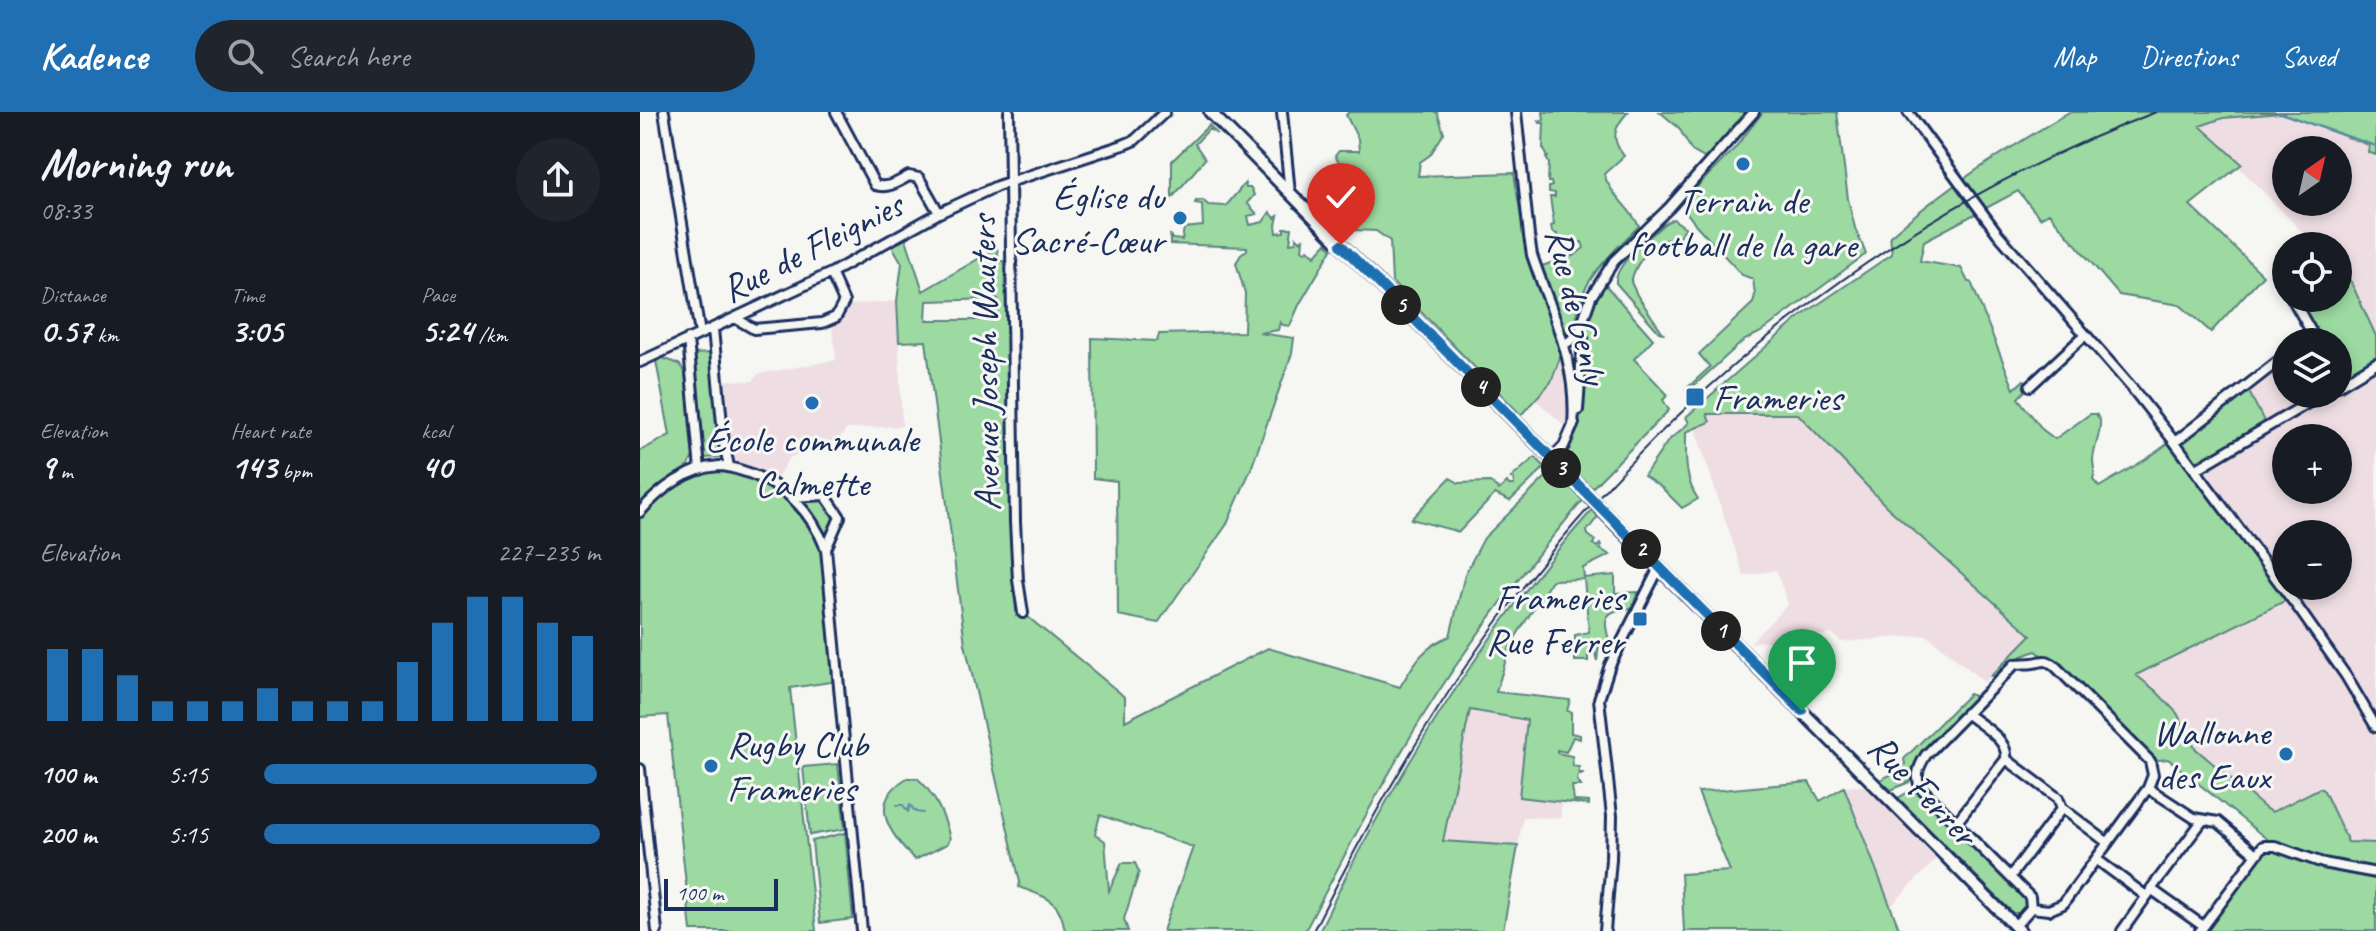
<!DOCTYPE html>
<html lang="en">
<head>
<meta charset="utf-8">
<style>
	body { margin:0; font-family:Caveat,sans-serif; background:#20242c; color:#f1f3f6; height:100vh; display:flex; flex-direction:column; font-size:30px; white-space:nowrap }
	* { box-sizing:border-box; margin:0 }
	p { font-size:26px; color:#9ea1a6 }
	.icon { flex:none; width:44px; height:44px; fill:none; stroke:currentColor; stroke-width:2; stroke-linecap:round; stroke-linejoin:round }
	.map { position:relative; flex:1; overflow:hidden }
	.sheet { display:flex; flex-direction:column; background:#171b24; width:640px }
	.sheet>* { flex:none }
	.needle { width:52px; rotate:34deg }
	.buttons { position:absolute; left:1632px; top:24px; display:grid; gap:16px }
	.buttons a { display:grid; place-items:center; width:80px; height:80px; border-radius:50%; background:#171b24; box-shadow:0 4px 12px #0003; font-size:40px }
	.scale { position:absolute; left:24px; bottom:20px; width:114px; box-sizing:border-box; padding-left:8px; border:4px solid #1b2f5e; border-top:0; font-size:22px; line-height:28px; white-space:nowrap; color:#1b2f5e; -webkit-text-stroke:6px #f6f6f2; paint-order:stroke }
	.pin { position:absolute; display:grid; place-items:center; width:68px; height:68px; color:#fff; margin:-82px -34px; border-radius:50% 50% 50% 0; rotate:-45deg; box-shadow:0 0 8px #0007 }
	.pin .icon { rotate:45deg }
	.km { position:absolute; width:40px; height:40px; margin:-20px; border-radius:50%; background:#222; color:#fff; font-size:22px; line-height:40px; text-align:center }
	.round { display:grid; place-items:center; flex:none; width:84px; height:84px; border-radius:42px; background:#20242c }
	.overview { display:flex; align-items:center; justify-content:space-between; height:136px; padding:0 40px }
	h1 { font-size:44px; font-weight:600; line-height:60px }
	.metrics { display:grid; grid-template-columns:repeat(3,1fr); gap:12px; height:136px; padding:8px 40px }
	.metrics div { display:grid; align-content:center }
	.metrics b { font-size:34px; font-weight:600 }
	.metrics small { font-size:22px; font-weight:400 }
	.metrics p { font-size:22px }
	.chart { height:224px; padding:16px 40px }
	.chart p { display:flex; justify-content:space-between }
	.chart svg { width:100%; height:144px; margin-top:8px; stroke:#1f6fb2; stroke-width:6 }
	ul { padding:0 40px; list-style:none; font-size:26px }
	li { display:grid; grid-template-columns:128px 96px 1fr; align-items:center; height:60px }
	li i { height:20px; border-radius:10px; background:#1f6fb2 }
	header { display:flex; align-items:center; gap:48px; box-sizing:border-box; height:112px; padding:0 40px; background:#1f6fb2; color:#fff }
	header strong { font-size:38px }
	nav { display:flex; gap:44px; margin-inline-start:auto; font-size:28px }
	.search { width:560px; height:72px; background:#20242c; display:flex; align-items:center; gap:20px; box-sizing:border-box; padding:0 28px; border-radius:44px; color:#9ea1a6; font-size:30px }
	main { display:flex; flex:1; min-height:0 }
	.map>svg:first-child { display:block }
	.built { fill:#eedee4; fill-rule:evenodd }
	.green { fill:#9cdaa1; stroke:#5c8480; stroke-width:2; fill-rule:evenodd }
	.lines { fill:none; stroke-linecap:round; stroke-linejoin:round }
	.stream { stroke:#558da7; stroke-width:2 }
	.minor-casing { stroke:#1b2f5e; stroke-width:14 }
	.major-casing { stroke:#1b2f5e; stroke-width:16 }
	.minor { stroke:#f6f6f2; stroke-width:8 }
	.major { stroke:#f6f6f2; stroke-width:10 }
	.rail { stroke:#1b2f5e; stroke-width:2 }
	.major-bridge-casing { stroke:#1b2f5e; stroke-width:16; stroke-linecap:butt }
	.major-bridge { stroke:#f6f6f2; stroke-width:10 }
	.route-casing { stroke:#fff; stroke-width:16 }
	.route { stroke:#1f6fb2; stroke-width:10 }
	.poi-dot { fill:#1f6fb2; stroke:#f6f6f2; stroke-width:3 }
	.labels { text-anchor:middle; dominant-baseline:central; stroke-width:6; stroke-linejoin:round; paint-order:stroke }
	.poi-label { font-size:38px; fill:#1b2f5e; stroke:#f6f6f2; text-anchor:end }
	.street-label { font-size:38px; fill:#1b2f5e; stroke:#f6f6f2 }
</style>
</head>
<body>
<header>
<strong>Kadence</strong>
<div class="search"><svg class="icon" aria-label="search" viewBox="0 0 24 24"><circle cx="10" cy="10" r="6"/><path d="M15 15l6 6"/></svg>Search here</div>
<nav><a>Map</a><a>Directions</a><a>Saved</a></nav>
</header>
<main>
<section class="sheet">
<div class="overview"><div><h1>Morning run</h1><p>08:33</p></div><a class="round"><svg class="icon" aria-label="share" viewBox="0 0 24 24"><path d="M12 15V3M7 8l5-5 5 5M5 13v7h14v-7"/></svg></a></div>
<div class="metrics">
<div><p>Distance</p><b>0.57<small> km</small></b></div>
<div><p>Time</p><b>3:05</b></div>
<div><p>Pace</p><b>5:24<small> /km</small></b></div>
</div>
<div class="metrics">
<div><p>Elevation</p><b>9<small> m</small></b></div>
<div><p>Heart rate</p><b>143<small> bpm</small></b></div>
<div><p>kcal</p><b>40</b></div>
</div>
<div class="chart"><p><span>Elevation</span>227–235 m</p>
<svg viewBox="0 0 160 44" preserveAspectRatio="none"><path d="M5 44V22M15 44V22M25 44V30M35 44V38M45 44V38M55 44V38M65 44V34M75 44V38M85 44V38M95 44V38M105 44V26M115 44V14M125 44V6M135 44V6M145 44V14M155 44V18"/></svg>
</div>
<ul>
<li><b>100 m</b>5:15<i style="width:99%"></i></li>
<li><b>200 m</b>5:15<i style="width:100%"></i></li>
</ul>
</section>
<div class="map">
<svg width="1736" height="819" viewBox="0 0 1736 819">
	<rect width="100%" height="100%" fill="#f6f6f2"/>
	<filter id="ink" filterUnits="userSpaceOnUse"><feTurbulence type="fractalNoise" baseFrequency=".0125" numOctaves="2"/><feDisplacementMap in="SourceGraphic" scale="16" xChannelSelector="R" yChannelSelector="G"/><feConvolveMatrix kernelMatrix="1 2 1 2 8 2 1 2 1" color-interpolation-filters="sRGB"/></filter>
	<g filter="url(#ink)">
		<path class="built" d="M 1609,0 L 1736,0 L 1736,224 L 1711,170 L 1698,157 L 1698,134 L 1676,134 L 1559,14 ZM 1646,38 L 1698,38 L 1698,90 L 1646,90 Z
			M 1242,148 L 1442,371 L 1453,368 L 1459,375 L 1536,331 L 1626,313 L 1606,274 L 1646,243 L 1646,282 L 1698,282 L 1698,268 L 1736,245 L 1736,743 L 1642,737 L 1391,524 L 1344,570 L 1287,523 L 1201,530 L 1193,522 L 1110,531 L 1148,492 L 1136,458 L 1104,464 L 1049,299 ZM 1646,326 L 1698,326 L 1698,378 L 1646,378 ZM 1646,422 L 1698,422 L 1698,474 L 1646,474 Z
			M 257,189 L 262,314 L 207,317 L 194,333 L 187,328 L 149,346 L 136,368 L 93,350 L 85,320 L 81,268 L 113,269 L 118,262 L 196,248 L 192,213 L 210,193 Z
			M 921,243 L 930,269 L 930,299 L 926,315 L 896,288 L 914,263 Z
			M 830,597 L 887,608 L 921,689 L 921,706 L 883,705 L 878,734 L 802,730 Z
			M 1229,673 L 1302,741 L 1251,794 L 1204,675 Z"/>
		<path class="green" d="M 709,0 L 797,0 L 804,21 L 790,43 L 780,50 L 778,64 L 874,61 L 886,138 L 921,243 L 911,270 L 881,303 L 752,170 L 750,129 L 736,119 L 714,118 L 707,125 L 691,109 L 717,80 L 695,44 L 699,39 L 719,39 L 718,27 L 706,3 Z
			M 903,0 L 988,0 C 974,15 970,27 984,44 L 964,62 C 970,83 990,95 999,114 C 971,142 934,173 936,216 L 928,221 L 924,219 L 902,154 L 935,143 L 944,136 L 942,130 L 918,131 L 917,122 L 912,120 L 911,114 L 914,113 L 910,85 L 915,85 L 915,81 L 909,80 L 909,75 L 912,74 L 911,70 L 908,70 L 909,51 L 906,46 L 908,45 L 903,36 L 904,11 L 900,11 L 899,9 L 904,8 Z
			M 1020,0 L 1108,0 L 1066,47 L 1052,39 L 1039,16 Z
			M 1123,0 L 1197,0 L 1208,87 L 1215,116 L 1226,142 L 1121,220 L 1103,229 L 1048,279 L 1046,277 L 1070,255 L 1059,242 L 1113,191 L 1115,183 L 1113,167 L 1102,163 L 1056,113 L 1044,97 L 1044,88 L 1094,37 Z
			M 1429,0 L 1736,0 L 1736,43 L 1728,40 L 1729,33 L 1641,1 L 1583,6 L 1560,14 L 1602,52 L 1550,93 L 1623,163 L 1571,220 L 1540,193 L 1479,183 L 1409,101 L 1400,106 L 1378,79 L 1284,129 L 1280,149 L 1321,156 L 1328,170 L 1331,170 L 1374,277 L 1384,268 L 1390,274 L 1378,286 L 1403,318 L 1415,327 L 1450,302 L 1456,302 L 1460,308 C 1461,323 1454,334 1453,348 C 1453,356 1456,360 1453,368 L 1459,375 L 1508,346 L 1606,274 L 1627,315 L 1556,357 L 1651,486 L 1496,563 L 1516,579 L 1537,601 L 1556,637 L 1626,697 L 1632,700 L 1680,676 L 1684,679 L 1708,730 L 1736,731 L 1736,819 L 1560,819 L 1616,742 L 1633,732 L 1528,647 L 1510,649 L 1414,553 L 1396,539 L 1380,545 L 1360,564 L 1351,564 L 1391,523 L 1246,394 L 1158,302 L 1067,302 L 1070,310 L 1046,320 C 1046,344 1044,367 1058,387 L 1042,396 L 1021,375 L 1004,364 L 1028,329 L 1049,311 L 1046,305 L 1161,204 L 1252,142 L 1250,124 C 1305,75 1367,38 1429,0 Z
			M 569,13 L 577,22 L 569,17 L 555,32 L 565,47 L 532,86 L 532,49 Z
			M 605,71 L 606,76 L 611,76 L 614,83 L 607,91 L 617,102 L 608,104 L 610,113 L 623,110 L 630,100 L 635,106 L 638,104 L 636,113 L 637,121 L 644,120 L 644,116 L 652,116 L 650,131 L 656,130 L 656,125 L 660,129 L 663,127 L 662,138 L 665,140 L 668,137 L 675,144 L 687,131 L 692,137 L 659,193 L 650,214 L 643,213 L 640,210 L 638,218 L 619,221 L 654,226 L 652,241 L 611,357 L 587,412 L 518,511 L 478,503 L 477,369 L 453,366 L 452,226 L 517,229 L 519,222 L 604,220 L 605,181 L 596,151 L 602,141 L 607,138 L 607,135 L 530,132 L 530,122 L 532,127 L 542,128 L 544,116 L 563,114 L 562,92 L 555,91 L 556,89 L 563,88 L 568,93 L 586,94 Z
			M 1033,107 L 1046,116 L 1038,125 C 1014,127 996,148 991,170 L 997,183 L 1023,221 L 1019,220 L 976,171 C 974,152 1011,124 1025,111 Z
			M 266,127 L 283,179 L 357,136 L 359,149 L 367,149 L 376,504 L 383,501 L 480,581 L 485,586 L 485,609 L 628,536 L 760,575 C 775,550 782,536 810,524 L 825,462 L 844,426 L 914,357 L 944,387 C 885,456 831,527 783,604 C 740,673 703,747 665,819 L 523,819 L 553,735 L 460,703 L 455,722 L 465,729 L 469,779 L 482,751 L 495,751 L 499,760 L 484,807 L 488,819 L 425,819 C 420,786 407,786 379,775 L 380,770 L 325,532 L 286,229 L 259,230 L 257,189 L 262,151 L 252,134 ZM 358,187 L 357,208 L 286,208 L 287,189 Z
			M 1698,156 L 1711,170 L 1736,224 L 1736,251 L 1698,274 L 1698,230 L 1671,230 L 1669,226 L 1673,223 L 1656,194 L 1664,186 L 1698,186 Z
			M 962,169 L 1013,227 L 994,247 L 1028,283 L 1023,288 L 1029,298 L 952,376 L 919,344 C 956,305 938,252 947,204 C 950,192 956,180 962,169 Z
			M 70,241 L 81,345 L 65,346 L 54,242 Z
			M 23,246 L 39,252 L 45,260 L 54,343 L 48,354 L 0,392 L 0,339 L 30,323 L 16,249 Z
			M 895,345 L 905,355 L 870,389 L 855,382 L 819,420 L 771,407 L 810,366 L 819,371 L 850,370 L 859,378 L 867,370 L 869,373 L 874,373 L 874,367 L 871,366 Z
			M 89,354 L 152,385 L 180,382 L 200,405 L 186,437 L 198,569 L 150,576 L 176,819 L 51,819 L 28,603 L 0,605 L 0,400 L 50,361 Z
			M 953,397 L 959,403 L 947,419 L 948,423 L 955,428 L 953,432 L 957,435 L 960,432 L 962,434 L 960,437 L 970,443 L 943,456 L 944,466 L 975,463 L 975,481 L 998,480 L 992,496 C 986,498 978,497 973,500 C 959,506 970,525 970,536 L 959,532 L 957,549 L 955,541 L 948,542 L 948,549 L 935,549 L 935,523 L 949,520 L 944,467 L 912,468 L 871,532 L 856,580 L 930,588 L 927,599 L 931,600 L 931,621 L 940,623 L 940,627 L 933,625 L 926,640 L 917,638 L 917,641 L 932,644 L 933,654 L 939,655 L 939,661 L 944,661 L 938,663 L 937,668 L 941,674 L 932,674 L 934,689 L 949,690 L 949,693 L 879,685 L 887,608 L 830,598 L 803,729 L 878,734 L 863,819 L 679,819 C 694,790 707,760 723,732 C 788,612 862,499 953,397 Z
			M 1329,582 L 1338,586 C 1321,603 1269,644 1274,668 L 1251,678 L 1240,668 L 1260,658 L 1265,652 L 1264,647 Z
			M 198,652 L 205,717 L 170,723 L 163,655 Z
			M 267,666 L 277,666 C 294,680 305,705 310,727 L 307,732 L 275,748 C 250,722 226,691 267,666 Z
			M 1169,670 L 1180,689 L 1204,675 L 1260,819 L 1044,819 L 1041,762 L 1090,759 L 1058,680 Z
			M 1277,675 L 1387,785 L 1387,794 L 1380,801 L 1373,801 L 1258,686 Z
			M 205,721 L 213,807 L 180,811 L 172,729 Z"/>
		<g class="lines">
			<path class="stream" d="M 1637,0 L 1736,34
				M 257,693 L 263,693 L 268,700 L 270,693 L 276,700 L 283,701"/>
			<g class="minor-casing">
				<path id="minor" d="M 24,0 L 60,222
					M 196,0 L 235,73 C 248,77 258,70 269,64 L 279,66 L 299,101
					M 369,0 L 375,410 L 378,468 L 383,501
					M 642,0 L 650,81
					M 876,0 L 889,124 L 892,143 C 912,203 938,250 933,314
					M 1268,0 L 1358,122 L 1492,276 L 1533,328 L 1659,497 L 1706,564 L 1736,615
					M 1640,156 L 1646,171
					M 1652,186 L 1673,223 L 1664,230
					M 95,206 L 114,217 L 182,211 L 196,205 L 204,190 L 191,161
					M 73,217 L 84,332 L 89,354
					M 48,227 L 60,358
					M 924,233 L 938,223 L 951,185 L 974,149 L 1029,96 L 1114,0
					M 0,250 L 191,161 L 299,101 L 357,74 L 483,33 L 495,28 L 525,0
					M 1390,274 L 1445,223
					M 1698,274 L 1736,251
					M 938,298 L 943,227
					M 1535,330 L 1646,243
					M 911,347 L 924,334 L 934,311
					M 1555,358 L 1683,282
					M 152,385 L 185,383 L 200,405 L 186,437
					M 0,400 C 20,377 48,356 79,354 C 90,354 99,358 109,361 C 147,375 171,399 186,437 L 222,819
					M 1326,601 C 1339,612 1369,627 1366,647 L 1418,686 L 1422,696 L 1468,731
					M 0,657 L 17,819
					M 1508,676 L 1554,706 L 1578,710 L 1616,742
					M 1563,708 L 1511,777 L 1563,814
					M 1316,711 L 1366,647
					M 1456,747 L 1506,784
					M 1370,765 L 1422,696
					M 1375,814 L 1391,796 L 1409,798 L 1423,792 L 1508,676 L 1513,663 L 1510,649 L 1414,553 C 1404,546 1403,550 1393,551 C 1387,552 1382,551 1375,552 L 1286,643 C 1279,654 1275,663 1280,675 L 1390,785 L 1391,796
					M 965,819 L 971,747 L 972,704 L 959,587 L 970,553 L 1019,456
					M 1482,819 L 1509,781
					M 1560,819 L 1623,734 L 1635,734 L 1683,751 L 1736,761"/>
			</g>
			<g class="major-casing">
				<path id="major" d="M 570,0 L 939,374
					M 964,400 L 1380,819"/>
			</g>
			<use href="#minor" class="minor"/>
			<use href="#major" class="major"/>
			<path class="rail" d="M 673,819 C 727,712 787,605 859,507 C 1024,282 1254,99 1516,0"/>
			<g class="major-bridge-casing">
				<path id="major-bridge" d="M 939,374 L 964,400"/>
			</g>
			<use href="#major-bridge" class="major-bridge"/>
		</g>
	</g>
	<g class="lines" filter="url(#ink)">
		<g class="route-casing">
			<path id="route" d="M 701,133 L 1162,599"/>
		</g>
		<use href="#route" class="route"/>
	</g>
	<g class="poi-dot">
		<circle cx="1103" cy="52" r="8"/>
		<circle cx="540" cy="106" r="8"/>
		<rect x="1045" y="275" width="20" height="20" rx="4"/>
		<circle cx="172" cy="291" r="8"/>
		<rect x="992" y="499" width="16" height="16" rx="4"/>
		<circle cx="1646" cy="642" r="8"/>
		<circle cx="71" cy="654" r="8"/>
	</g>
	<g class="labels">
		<g class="poi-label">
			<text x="524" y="84">Église du<tspan x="524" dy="44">Sacré-Cœur</tspan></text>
			<text x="1103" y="88" text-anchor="middle">Terrain de<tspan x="1103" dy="44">football de la gare</tspan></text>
			<text x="1073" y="285" text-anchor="start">Frameries</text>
			<text x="172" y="327" text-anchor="middle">École communale<tspan x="172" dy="44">Calmette</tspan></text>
			<text x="984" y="485">Frameries<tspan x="984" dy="44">Rue Ferrer</tspan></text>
			<text x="1630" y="620">Wallonne<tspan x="1630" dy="44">des Eaux</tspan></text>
			<text x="87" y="632" text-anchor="start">Rugby Club<tspan x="87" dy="44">Frameries</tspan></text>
		</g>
		<g class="street-label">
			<text transform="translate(172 135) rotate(-27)">Rue de Fleignies</text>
			<text transform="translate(937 194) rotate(76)">Rue de Genly</text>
			<text transform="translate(345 251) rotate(-91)">Avenue Joseph Wauters</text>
			<text transform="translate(1283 678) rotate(46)">Rue Ferrer</text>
		</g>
	</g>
</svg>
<div class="buttons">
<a><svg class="needle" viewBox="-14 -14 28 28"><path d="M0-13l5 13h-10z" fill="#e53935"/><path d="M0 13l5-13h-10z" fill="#9ea1a6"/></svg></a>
<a><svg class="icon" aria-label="locate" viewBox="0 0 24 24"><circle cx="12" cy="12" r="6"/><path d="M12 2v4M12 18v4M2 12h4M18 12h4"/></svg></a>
<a><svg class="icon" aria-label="layers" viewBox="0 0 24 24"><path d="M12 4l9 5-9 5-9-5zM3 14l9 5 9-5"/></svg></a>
<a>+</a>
<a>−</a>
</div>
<div class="scale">100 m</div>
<div class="pin" style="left:1162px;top:599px;background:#1e9e55"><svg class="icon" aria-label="arrive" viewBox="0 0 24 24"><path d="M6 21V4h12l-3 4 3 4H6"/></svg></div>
<div class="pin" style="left:701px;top:133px;background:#d93025"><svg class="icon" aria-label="check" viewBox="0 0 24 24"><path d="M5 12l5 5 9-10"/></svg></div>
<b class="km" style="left:1081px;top:519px">1</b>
<b class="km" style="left:1001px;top:437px">2</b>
<b class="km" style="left:921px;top:356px">3</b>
<b class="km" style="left:841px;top:275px">4</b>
<b class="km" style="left:761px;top:193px">5</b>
</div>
</main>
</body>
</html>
